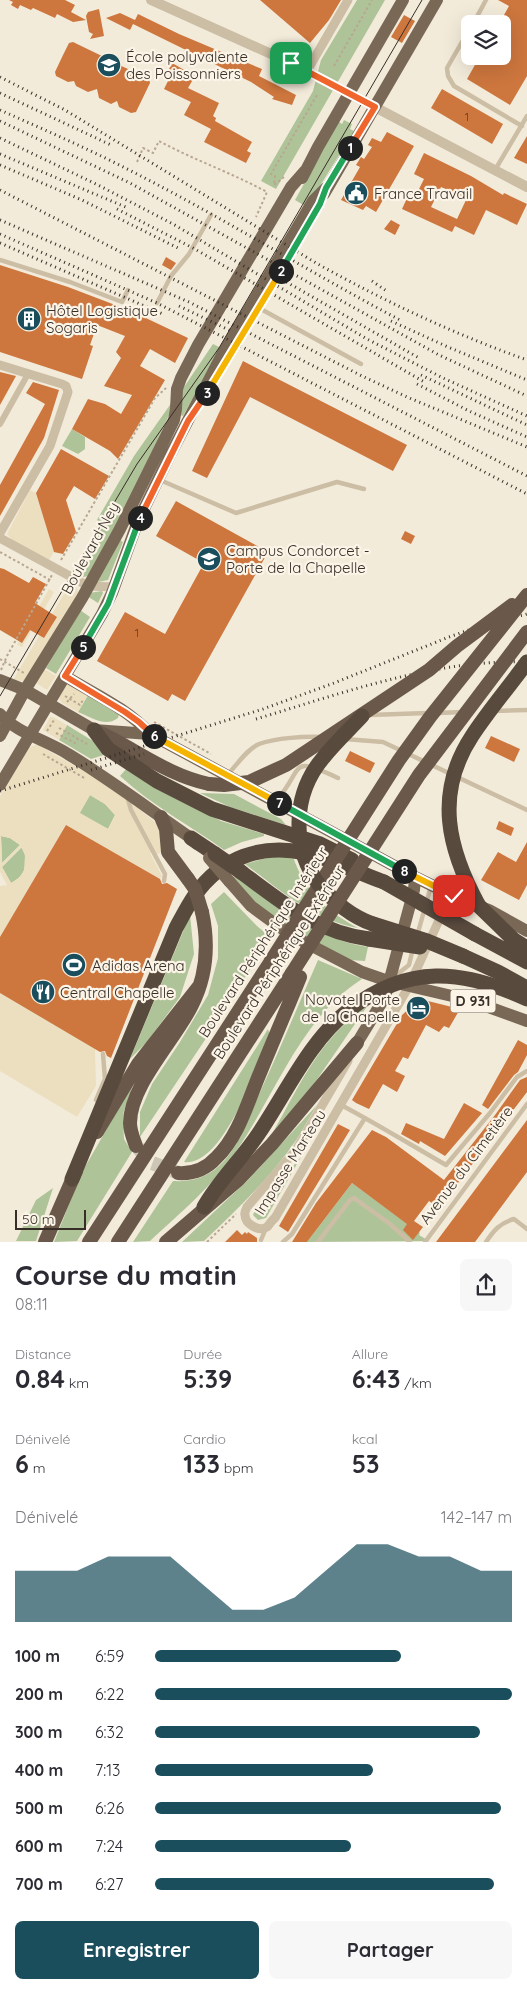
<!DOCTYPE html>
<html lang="fr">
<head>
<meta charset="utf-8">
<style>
	body { margin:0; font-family:Quicksand,sans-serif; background:#f7f7f7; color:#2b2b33; height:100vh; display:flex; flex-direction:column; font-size:19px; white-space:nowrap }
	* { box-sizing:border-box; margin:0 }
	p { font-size:16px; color:#7c7c81 }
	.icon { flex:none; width:28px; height:28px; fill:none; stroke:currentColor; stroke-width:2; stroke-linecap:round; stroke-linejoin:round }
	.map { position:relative; height:1242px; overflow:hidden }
	.details { display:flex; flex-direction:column; background:#fff; flex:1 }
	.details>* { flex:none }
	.fabs { position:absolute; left:461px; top:15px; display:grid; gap:10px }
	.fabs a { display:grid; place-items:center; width:50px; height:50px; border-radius:8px; background:#fff; box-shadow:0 5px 20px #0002; font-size:25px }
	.scale { position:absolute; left:15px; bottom:12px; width:71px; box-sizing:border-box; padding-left:5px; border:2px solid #372f27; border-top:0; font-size:14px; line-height:18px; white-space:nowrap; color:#372f27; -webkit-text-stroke:4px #fbf4e7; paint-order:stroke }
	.pin { position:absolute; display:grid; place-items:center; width:42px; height:42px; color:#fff; margin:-21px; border-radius:10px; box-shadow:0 2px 8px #0006 }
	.km { position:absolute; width:25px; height:25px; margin:-12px; border-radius:50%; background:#222; color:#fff; font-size:14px; line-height:25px; text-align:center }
	.round { display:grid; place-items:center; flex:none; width:52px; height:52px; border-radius:8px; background:#f7f7f7 }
	.head { display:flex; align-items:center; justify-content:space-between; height:85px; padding:0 15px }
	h1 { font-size:28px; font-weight:700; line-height:38px }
	.stats { display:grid; grid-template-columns:repeat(3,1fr); gap:8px; height:85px; padding:5px 15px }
	.stats div { display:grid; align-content:center }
	.stats b { font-size:25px; font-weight:700 }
	.stats small { font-size:14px; font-weight:400 }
	.stats p { font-size:14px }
	.chart { height:140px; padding:10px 15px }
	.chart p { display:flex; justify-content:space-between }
	.chart svg { width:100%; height:90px; margin-top:5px; fill:#1a4e5c; opacity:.7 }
	.button { display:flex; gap:10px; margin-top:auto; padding:10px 15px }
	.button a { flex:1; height:58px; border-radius:8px; background:#1a4e5c; color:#fff; font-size:20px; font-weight:700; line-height:58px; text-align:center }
	.button a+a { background:#f7f7f7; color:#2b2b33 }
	ul { padding:0 15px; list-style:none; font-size:16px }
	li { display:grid; grid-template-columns:80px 60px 1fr; align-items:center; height:38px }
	li i { height:12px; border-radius:6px; background:#1a4e5c }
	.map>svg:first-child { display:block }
	.green { fill:#afc399 }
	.plaza { fill:#ecdfc0; fill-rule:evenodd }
	.building { fill:#cd763e; fill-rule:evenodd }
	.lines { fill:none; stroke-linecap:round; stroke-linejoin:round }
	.trunk-tunnel { stroke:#cdc5b6; stroke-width:14; stroke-dasharray:14 7; stroke-linecap:butt }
	.path { stroke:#b8a790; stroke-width:2; stroke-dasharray:2.5 2.5; stroke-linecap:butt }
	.service { stroke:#ccbda5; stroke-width:4.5 }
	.pedestrian { stroke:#ccbda5; stroke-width:6 }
	.minor { stroke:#ccbda5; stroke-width:9 }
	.tertiary { stroke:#ccbda5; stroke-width:10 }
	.primary { stroke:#7a6857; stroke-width:12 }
	.trunk { stroke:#6a594a; stroke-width:14 }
	.motorway { stroke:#594a3e; stroke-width:15 }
	.tram { stroke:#372f27; stroke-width:1 }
	.rail { stroke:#372f27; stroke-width:3; stroke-dasharray:1 4; stroke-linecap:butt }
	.primary-bridge { stroke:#7a6857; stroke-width:12 }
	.trunk-bridge { stroke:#6a594a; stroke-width:14 }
	.motorway-bridge { stroke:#594a3e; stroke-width:15 }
	.split-1-casing { stroke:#fff; stroke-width:10 }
	.split-2-casing { stroke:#fff; stroke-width:10 }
	.split-3-casing { stroke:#fff; stroke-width:10 }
	.split-4-casing { stroke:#fff; stroke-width:10 }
	.split-5-casing { stroke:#fff; stroke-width:10 }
	.split-6-casing { stroke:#fff; stroke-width:10 }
	.split-7-casing { stroke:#fff; stroke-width:10 }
	.split-8-casing { stroke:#fff; stroke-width:10 }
	.split-9-casing { stroke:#fff; stroke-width:10 }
	.split-1 { stroke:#f0652b; stroke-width:6 }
	.split-2 { stroke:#22a559; stroke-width:6 }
	.split-3 { stroke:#f5b400; stroke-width:6 }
	.split-4 { stroke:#f0652b; stroke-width:6 }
	.split-5 { stroke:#22a559; stroke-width:6 }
	.split-6 { stroke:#f0652b; stroke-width:6 }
	.split-7 { stroke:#f5b400; stroke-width:6 }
	.split-8 { stroke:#22a559; stroke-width:6 }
	.split-9 { stroke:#f5b400; stroke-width:6 }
	.labels { text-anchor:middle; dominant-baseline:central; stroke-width:4.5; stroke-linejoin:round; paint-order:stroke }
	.number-label { font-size:12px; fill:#5c412d }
	.shield { fill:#fbf4e7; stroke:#726a61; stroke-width:1 }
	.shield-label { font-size:14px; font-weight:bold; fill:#372f27 }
	.poi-label { font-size:15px; fill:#372f27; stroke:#fbf4e7; text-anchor:start }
	.street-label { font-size:15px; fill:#372f27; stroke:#fbf4e7 }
</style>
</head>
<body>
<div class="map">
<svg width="527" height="1242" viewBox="0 0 527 1242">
	<rect width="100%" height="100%" fill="#f3ebda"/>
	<path class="green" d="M 357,0 L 385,0 L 276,189 L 261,181 L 313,91 L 321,60 Z
		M 344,120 L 352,124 L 350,129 L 354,131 L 307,207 L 295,200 C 310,174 323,147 338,121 L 342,124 Z
		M 213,344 L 221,348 L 183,416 L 180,415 L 182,390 Z
		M 172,402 L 170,413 L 124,512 L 89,575 C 84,578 80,578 76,574 L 104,524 L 97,520 L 134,456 Z
		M 72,429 L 85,437 L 85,449 L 78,454 L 62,446 Z
		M 120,540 L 123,542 L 108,580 L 98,582 Z
		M 102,591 L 103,593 L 98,603 L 87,596 L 89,593 Z
		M 80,610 L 90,617 L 56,674 L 46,668 Z
		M 88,695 L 119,714 L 118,718 C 105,728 91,717 78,712 Z
		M 67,725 L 93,741 L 107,754 L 91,759 L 59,740 Z
		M 127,768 L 221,821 L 264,834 L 264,836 L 242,842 L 224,850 C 191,826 151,805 120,776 Z
		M 200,793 L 234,794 L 281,819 L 286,825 L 230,807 Z
		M 90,795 L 105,804 L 115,815 L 108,829 L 79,813 Z
		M 1,836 L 10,838 L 20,845 L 2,863 Z
		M 22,847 C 29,861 26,876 11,883 L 2,867 Z
		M 270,857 L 293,857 C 306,893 325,910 358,928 C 313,920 280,890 245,864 Z
		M 235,876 C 276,905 316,939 368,947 L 365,961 L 349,960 L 337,956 L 260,908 L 233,878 Z
		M 224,892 L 257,926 L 270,937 L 221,1016 L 140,1137 L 140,1112 L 152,1084 L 180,1042 L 208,995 L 218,958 L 218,926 L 211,904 Z
		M 190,915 L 194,954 L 180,997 L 147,1042 L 130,1059 Z
		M 318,960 L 362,979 C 301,1018 276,1093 237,1150 C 214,1185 180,1213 150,1241 L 133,1242 L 173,1181 C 190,1182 206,1178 219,1166 C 240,1147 250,1115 261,1090 C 281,1047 299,1003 318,960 Z
		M 368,1005 L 305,1097 L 272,1134 C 301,1083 319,1039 368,1005 Z
		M 268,1029 L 270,1035 C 258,1064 223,1168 184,1162 Z
		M 134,1082 L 123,1114 L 124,1139 L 132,1152 L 77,1241 L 54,1242 L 82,1172 Z
		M 317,1105 C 310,1116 304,1128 297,1139 C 271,1177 237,1210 204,1241 L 182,1242 L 248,1180 Z
		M 301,1157 L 266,1218 L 258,1220 L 253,1215 L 256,1208 Z
		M 352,1183 L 420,1233 L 419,1235 L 429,1241 L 307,1242 Z
		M 53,1188 L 36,1241 L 16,1241 L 36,1200 Z"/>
	<path class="plaza" d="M 30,490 L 36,493 L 54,552 L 49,560 L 12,540 L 7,534 Z
		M 71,582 L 77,587 L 78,594 L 24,681 L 13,680 Z
		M 49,589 L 54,592 L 22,647 L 17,645 Z
		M 44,669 L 56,676 L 47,690 L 36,683 Z
		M 69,684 L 88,695 L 78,712 L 62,703 L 59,698 L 65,686 Z
		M 50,717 L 53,717 L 67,725 L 59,740 L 43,730 Z
		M 37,744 L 114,789 L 160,826 L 162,830 L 161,852 L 159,854 L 150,853 L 162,876 L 160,879 L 66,825 L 0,937 L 0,886 L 7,885 L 0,872 L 0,796 L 29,748 ZM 90,795 L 105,804 L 115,815 L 108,829 L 80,813 ZM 1,836 L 10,838 L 20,845 L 2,863 ZM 21,847 L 25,855 L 24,871 L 20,877 L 11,883 L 2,867 Z
		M 0,993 L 95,1049 L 96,1086 L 77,1117 L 0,1071 Z"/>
	<path class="building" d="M 9,0 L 65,0 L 75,5 L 71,12 L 86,20 L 73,22 L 57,14 L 55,18 L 33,8 L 31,10 L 20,5 L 18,9 L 11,5 L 13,2 Z
		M 260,0 L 341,0 L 329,20 L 310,43 Z
		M 498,0 L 527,0 L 527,76 L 510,105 L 467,79 L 480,56 L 502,56 L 502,24 L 499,24 L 509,6 Z
		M 99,9 L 104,36 L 90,39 L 93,34 L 89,32 L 86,16 L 88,12 Z
		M 120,13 L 135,20 L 138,14 L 179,34 L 262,69 L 259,76 L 296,95 L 292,105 L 272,99 L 274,97 L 251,82 L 133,24 L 130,30 L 106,18 Z
		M 404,15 L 415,21 L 402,43 L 391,37 Z
		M 73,42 L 104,57 L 112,55 L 115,56 L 117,64 L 128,69 L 130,75 L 136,73 L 149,79 L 150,83 L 136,112 L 131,113 L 119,107 L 117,101 L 111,104 L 99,98 L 97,89 L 88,92 L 76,86 L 74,81 L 68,82 L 56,76 L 55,72 L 63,55 L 69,43 Z
		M 172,63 L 195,76 L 188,88 L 219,103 L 213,116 L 216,118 L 215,121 L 252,142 L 247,151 L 251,153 L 246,163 L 204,142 L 211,129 L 184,115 L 191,102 L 164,89 L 171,75 L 167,73 Z
		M 442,89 L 503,124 L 492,144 L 431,108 Z
		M 387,132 L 414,146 L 376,212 L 366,206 L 363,210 L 341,200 L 360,167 L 356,165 L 361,157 L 364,159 L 372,147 L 368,145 L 372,138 L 381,142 Z
		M 527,136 L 527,164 L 514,158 Z
		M 424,153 L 471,176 L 503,195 L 504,193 L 527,204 L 517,225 L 486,210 L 474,235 L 455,226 L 452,232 L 402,209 L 408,196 L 414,199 L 424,179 L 414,174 ZM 441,187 L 464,197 L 463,199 L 466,200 L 457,219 L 431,207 Z
		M 391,220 L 400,225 L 395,235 L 384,229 Z
		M 166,257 L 176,263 L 171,270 L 162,265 Z
		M 0,265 L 68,287 L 131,311 L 188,338 L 175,363 L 150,349 L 140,366 L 165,380 L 118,459 L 110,451 L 72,429 L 88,399 L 105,404 L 121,414 L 132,395 L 104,386 L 121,358 L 116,352 L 125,336 L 97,325 L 90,345 L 93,346 L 82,379 L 0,352 Z
		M 243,361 L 407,445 L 393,471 L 250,397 L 207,478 L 192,471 Z
		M 0,372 L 16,376 L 0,405 Z
		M 33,382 L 59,390 L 44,438 L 0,516 L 0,485 L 45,404 L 26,393 Z
		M 61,449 L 109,476 L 95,499 L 74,486 L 66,500 L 76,532 L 63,554 L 54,552 L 36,493 Z
		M 176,501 L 268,552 L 185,701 L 172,694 L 168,701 L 97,661 L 125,612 L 165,634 L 204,563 L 156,536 Z
		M 405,531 L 415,536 L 411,544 L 401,539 Z
		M 0,568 L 4,569 L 29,583 L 33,577 L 46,584 L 35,603 L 57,617 L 44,638 L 30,630 L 22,643 L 0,630 Z
		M 491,736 L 520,749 L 514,762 L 485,748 Z
		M 350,751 L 375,763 L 370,773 L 345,761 Z
		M 499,821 L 514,828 L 511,836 L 496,829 Z
		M 66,825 L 160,879 L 162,884 L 167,883 L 177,889 L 111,1058 L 107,1056 L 105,1051 L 100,1052 L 0,993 L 0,937 Z
		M 527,842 L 527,885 L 519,900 L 481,880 L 498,852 L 516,862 Z
		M 428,1001 L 460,1009 L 449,1028 L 444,1026 L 439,1032 L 426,1025 L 408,1059 L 403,1057 L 395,1071 L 405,1076 L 397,1092 L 383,1084 L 369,1109 L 356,1103 L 352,1100 L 402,1015 L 412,1006 Z
		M 518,1040 L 527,1045 L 527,1055 L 518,1072 L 514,1075 L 488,1109 L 482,1105 Z
		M 527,1077 L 527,1092 L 439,1208 L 429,1201 L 414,1221 L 423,1227 L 413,1240 L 403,1230 L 407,1224 L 352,1183 L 307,1242 L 292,1242 L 316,1203 L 372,1130 L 386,1137 L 444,1180 L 495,1115 L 520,1080 Z
		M 464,1103 L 482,1113 L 445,1156 L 420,1141 L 419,1144 L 401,1134 L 406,1123 L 444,1139 Z
		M 527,1120 L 527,1172 L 475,1242 L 436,1242 Z
		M 338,1124 L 350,1130 L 288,1232 L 279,1226 Z
		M 237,1230 L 242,1235 L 245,1232 L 247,1234 L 248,1232 L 257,1238 L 257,1242 L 225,1242 Z"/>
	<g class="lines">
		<path class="trunk-tunnel" d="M 138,1148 L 152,1163 L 176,1172"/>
		<path class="path" d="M 334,66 L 372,0
			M 137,162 L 143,148 L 153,153 L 159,141 C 194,160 232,173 267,192 L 256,217
			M 284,177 L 274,185 L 275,176 L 271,174 L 317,95
			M 0,552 L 52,581
			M 61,560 L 155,398 L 166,388
			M 0,659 L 24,673
			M 1,670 L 7,656 L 52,575
			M 65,696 L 80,705 L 83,700
			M 67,702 L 74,694
			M 154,722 L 211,754
			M 59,728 L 89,745
			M 47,731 L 54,720
			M 56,733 L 75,743 L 78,739
			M 43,754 L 86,779
			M 207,1242 L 236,1214"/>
		<path class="service" d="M 473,24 L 486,0
			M 470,28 L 447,68 L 448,76 L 454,86 L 522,126
			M 495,170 L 527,116
			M 0,260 L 70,282 L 122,302 L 128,290
			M 157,303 L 171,276 L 189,254 L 211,215
			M 259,308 L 361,364
			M 160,480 L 236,513 L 337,482 L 364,489
			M 493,711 L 527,710
			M 438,713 L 463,712
			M 369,715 L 428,713
			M 345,739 L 383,742 L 527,810
			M 228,774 C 237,765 247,749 259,744 C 276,738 305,736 322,737
			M 127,796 L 131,810 L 165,874 L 164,881
			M 277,800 C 305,767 288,755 338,778
			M 417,936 L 431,886
			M 395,976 L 409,965 L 413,948
			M 96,1100 L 105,1079 L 103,1054
			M 341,1105 C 377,1124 411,1145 446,1165 L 490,1113 L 517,1077 L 527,1071
			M 261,1240 L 266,1228
			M 283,1242 L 292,1234 L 365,1118
			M 318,1242 L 350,1200 L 354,1198 L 390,1224 L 410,1242
			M 425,1242 L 527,1104
			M 486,1242 C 494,1230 500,1223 514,1219 L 527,1229"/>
		<path class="pedestrian" d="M 0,424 L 28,374"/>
		<path class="minor" d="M 307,71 L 348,0
			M 0,365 L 62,384 L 66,386 L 68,392 L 50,446 L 0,533
			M 0,538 L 88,586 L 114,587
			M 348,1061 L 296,1150 L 247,1207 C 246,1209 244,1214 245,1215 C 245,1224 259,1232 267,1227 C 269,1225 272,1220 275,1218 L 409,986 L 445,907 L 454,896"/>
		<path class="tertiary" d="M 151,0 L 291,63 L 527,187"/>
		<path class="primary" d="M 302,178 L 318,147 L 403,0
			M 324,194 L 437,0
			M 65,676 C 94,694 127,708 150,734 L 415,877 L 458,898 L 489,910 L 527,931
			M 0,680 L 25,690 L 94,730 L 150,734
			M 0,714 C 15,732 48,741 68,754 C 111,780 150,810 191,838 L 197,844
			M 0,736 L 25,690 L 82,598 L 120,529 L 174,420 L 176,409 L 177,389 L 181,378 L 198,345 L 291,187 L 305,171
			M 0,785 L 102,614 L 112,593 L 138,521 L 170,455 L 223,353 L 313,201 L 326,188
			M 229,881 L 251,906 L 274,923 L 293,936 L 362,972 L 388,981 L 469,1000 L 527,1021
			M 357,1043 L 385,997 L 414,890 L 415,877"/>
		<path class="trunk" d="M 94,730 C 133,747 166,775 209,784
			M 161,817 L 166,829 L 168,852 L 188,879
			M 97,1132 L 138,1064 L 200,985
			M 136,1146 C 133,1138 130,1131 130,1123 C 130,1085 175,1040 192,1005 C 207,975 209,944 202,912
			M 178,1173 C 193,1174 206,1169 216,1158 C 239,1136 248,1101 260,1073 C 273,1041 287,1009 300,977
			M 45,1242 L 76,1171
			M 89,1242 L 271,961
			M 118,1242 L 292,973
			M 166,1242 L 238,1180 L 272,1144 L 357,1043"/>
		<path class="motorway" d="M 94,730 L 108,749 L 157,781 L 212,809 L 320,844 L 352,860
			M 191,838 L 215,854
			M 241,872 C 283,903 316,932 369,939
			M 320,886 C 336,903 351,916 373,924
			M 479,906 L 514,940 L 527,948
			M 475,934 L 527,962
			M 463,956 L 498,972 L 527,988
			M 72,1179 L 176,928 C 182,917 188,905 195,895 C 221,858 262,843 305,853 C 332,859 358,873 384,882
			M 204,1207 C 219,1180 242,1159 259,1133 C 286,1093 310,1040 349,1010"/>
		<path class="tram" d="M 0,696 L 137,464 L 219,348 L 422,0"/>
		<path class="rail" d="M 0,77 L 65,110 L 316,263 C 384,301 454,334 527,360
			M 0,93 L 111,145
			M 0,110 C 45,130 91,150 135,173 C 225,219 311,273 400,320
			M 0,121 L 130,183 L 439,355 L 527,396
			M 0,138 L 96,184 L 173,224 L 367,339 L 443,378 L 527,416
			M 0,154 L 128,208
			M 0,165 L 82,200 L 180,249
			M 0,190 L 362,376 L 407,397 L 527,447
			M 117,209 L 193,248 L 426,383
			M 0,220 L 189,302 L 527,476
			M 0,234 L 157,303 L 527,494
			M 0,243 L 163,314
			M 269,272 L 419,358
			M 372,281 L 388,292
			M 179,306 L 231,331
			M 391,321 L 448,347 L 527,380
			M 421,375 L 527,425
			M 417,384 L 469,411 L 527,437
			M 256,719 C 343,693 435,659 527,662
			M 91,770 L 144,754
			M 0,791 L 263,709 L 334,683 L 449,637 L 480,626 L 527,614"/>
		<path class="primary-bridge" d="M 209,858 L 229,881"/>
		<path class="trunk-bridge" d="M 209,784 L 224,785 L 249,782 L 286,765 L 429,670 L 457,646 L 512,605
			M 188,879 L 195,889 L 202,912
			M 271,961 L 399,760 L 430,717 L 527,595
			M 292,973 L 419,775 L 527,632"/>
		<path class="motorway-bridge" d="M 215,854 L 241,872
			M 384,882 L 475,934
			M 320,886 C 291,848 292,795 323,758 C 335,743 349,730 362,716
			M 479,906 C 448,849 434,794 472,736 C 489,710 509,687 527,662
			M 373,924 L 427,941 L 463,956
			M 369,939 L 420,947
			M 349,1010 C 408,964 462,969 527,999"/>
	</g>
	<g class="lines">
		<g class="split-1-casing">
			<path id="split-1" d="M 291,63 L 375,107 L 350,148"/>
		</g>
		<g class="split-2-casing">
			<path id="split-2" d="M 281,271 L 320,204 L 326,188 L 350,148"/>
		</g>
		<g class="split-3-casing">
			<path id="split-3" d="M 207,393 L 281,271"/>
		</g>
		<g class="split-4-casing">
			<path id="split-4" d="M 140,518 L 188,421 L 207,393"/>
		</g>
		<g class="split-5-casing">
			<path id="split-5" d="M 83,647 L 108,604 L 140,518"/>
		</g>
		<g class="split-6-casing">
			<path id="split-6" d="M 83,647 L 65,676 L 125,712 L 139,722 L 154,736"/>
		</g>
		<g class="split-7-casing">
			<path id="split-7" d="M 154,736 L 279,803"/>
		</g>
		<g class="split-8-casing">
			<path id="split-8" d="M 279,803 L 404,871"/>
		</g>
		<g class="split-9-casing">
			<path id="split-9" d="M 404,871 L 454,896"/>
		</g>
		<use href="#split-1" class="split-1"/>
		<use href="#split-2" class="split-2"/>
		<use href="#split-3" class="split-3"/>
		<use href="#split-4" class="split-4"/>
		<use href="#split-5" class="split-5"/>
		<use href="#split-6" class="split-6"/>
		<use href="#split-7" class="split-7"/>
		<use href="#split-8" class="split-8"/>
		<use href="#split-9" class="split-9"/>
	</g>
	<defs>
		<g id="school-disc" transform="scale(1.25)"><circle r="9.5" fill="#1a4e5c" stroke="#fbf4e7"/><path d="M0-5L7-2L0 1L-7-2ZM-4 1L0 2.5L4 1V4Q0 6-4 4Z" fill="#fff"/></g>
		<g id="civic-disc" transform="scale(1.25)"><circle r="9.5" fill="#1a4e5c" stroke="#fbf4e7"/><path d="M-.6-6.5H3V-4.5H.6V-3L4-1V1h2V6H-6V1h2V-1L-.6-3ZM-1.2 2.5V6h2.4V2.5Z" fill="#fff"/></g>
		<g id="building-disc" transform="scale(1.25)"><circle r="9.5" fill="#1a4e5c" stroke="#fbf4e7"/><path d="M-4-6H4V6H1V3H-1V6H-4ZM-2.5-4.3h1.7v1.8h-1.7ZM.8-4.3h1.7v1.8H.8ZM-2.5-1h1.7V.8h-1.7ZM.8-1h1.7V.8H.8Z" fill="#fff"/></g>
		<g id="university-disc" transform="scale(1.25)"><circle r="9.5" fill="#1a4e5c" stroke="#fbf4e7"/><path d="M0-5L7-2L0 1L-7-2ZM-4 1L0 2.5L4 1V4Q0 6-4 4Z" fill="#fff"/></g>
		<g id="stadium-disc" transform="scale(1.25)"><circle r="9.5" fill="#1a4e5c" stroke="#fbf4e7"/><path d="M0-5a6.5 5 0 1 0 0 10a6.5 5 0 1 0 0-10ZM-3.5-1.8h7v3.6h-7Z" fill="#fff"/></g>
		<g id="restaurant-disc" transform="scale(1.25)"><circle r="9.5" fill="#1a4e5c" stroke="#fbf4e7"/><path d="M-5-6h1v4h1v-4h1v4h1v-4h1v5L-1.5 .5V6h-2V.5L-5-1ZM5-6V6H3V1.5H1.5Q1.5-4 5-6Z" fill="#fff"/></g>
		<g id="hotel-disc" transform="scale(1.25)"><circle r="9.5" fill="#1a4e5c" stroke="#fbf4e7"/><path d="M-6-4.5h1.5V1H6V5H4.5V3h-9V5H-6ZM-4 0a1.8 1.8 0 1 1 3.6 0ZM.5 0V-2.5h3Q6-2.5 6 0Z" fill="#fff"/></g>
	</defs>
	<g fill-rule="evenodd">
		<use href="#school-disc" x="109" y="65"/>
		<use href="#civic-disc" x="356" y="193"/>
		<use href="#building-disc" x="29" y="319"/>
		<use href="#university-disc" x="209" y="559"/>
		<use href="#stadium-disc" x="74" y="965"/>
		<use href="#restaurant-disc" x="43" y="992"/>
		<use href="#hotel-disc" x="418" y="1008"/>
	</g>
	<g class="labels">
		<g class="number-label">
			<text x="467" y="116">1</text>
			<text x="137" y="632">1</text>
		</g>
		<rect class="shield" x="450.5" y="989.5" width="45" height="23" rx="4"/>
		<g class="shield-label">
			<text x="473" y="1001">D 931</text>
		</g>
		<g class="poi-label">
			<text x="126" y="56">École polyvalente<tspan x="126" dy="17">des Poissonniers</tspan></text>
			<text x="374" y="193">France Travail</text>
			<text x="46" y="310">Hôtel Logistique<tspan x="46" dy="17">Sogaris</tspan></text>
			<text x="226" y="550">Campus Condorcet -<tspan x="226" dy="17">Porte de la Chapelle</tspan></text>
			<text x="92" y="965">Adidas Arena</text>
			<text x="60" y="992">Central Chapelle</text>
			<text x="400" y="999" text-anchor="end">Novotel Porte<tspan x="400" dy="17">de la Chapelle</tspan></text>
		</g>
		<g class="street-label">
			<text transform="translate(90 548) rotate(-61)">Boulevard Ney</text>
			<text transform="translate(263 942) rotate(-57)">Boulevard Périphérique Intérieur</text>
			<text transform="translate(279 962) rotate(-57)">Boulevard Périphérique Extérieur</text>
			<text transform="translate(290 1162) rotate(-58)">Impasse Marteau</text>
			<text transform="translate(466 1165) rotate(-53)">Avenue du Cimetière</text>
		</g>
	</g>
</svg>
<div class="fabs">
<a><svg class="icon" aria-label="layers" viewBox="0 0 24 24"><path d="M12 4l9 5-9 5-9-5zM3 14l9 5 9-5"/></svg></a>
</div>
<div class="scale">50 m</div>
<div class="pin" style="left:291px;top:63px;background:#1e9e55"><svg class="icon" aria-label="arrive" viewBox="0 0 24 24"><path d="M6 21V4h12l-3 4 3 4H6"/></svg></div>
<div class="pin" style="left:454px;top:896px;background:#d93025"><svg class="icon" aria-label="check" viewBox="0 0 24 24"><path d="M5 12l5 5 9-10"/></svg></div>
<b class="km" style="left:350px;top:148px">1</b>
<b class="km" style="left:281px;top:271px">2</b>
<b class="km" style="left:207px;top:393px">3</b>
<b class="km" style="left:140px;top:518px">4</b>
<b class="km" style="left:83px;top:647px">5</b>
<b class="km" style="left:154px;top:736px">6</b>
<b class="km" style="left:279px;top:803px">7</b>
<b class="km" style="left:404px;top:871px">8</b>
</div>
<section class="details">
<div class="head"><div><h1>Course du matin</h1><p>08:11</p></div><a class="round"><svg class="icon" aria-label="share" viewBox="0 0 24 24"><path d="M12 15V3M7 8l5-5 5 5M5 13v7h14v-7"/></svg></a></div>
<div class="stats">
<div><p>Distance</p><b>0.84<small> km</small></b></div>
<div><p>Durée</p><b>5:39</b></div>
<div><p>Allure</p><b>6:43<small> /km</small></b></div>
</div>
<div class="stats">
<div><p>Dénivelé</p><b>6<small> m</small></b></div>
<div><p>Cardio</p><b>133<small> bpm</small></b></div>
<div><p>kcal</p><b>53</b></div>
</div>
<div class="chart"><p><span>Dénivelé</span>142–147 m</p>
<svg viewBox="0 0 160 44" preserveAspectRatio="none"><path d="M0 44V19L10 19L20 19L30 12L40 12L50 12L60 25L70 38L80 38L90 32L100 19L110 6L120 6L130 12L140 12L150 19L160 19V44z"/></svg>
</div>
<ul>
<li><b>100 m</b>6:59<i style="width:69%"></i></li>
<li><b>200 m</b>6:22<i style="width:100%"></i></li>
<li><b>300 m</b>6:32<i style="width:91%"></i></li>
<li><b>400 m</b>7:13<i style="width:61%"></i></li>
<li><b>500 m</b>6:26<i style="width:97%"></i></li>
<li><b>600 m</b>7:24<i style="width:55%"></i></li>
<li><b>700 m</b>6:27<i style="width:95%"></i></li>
</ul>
<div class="button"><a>Enregistrer</a><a>Partager</a></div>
</section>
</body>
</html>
